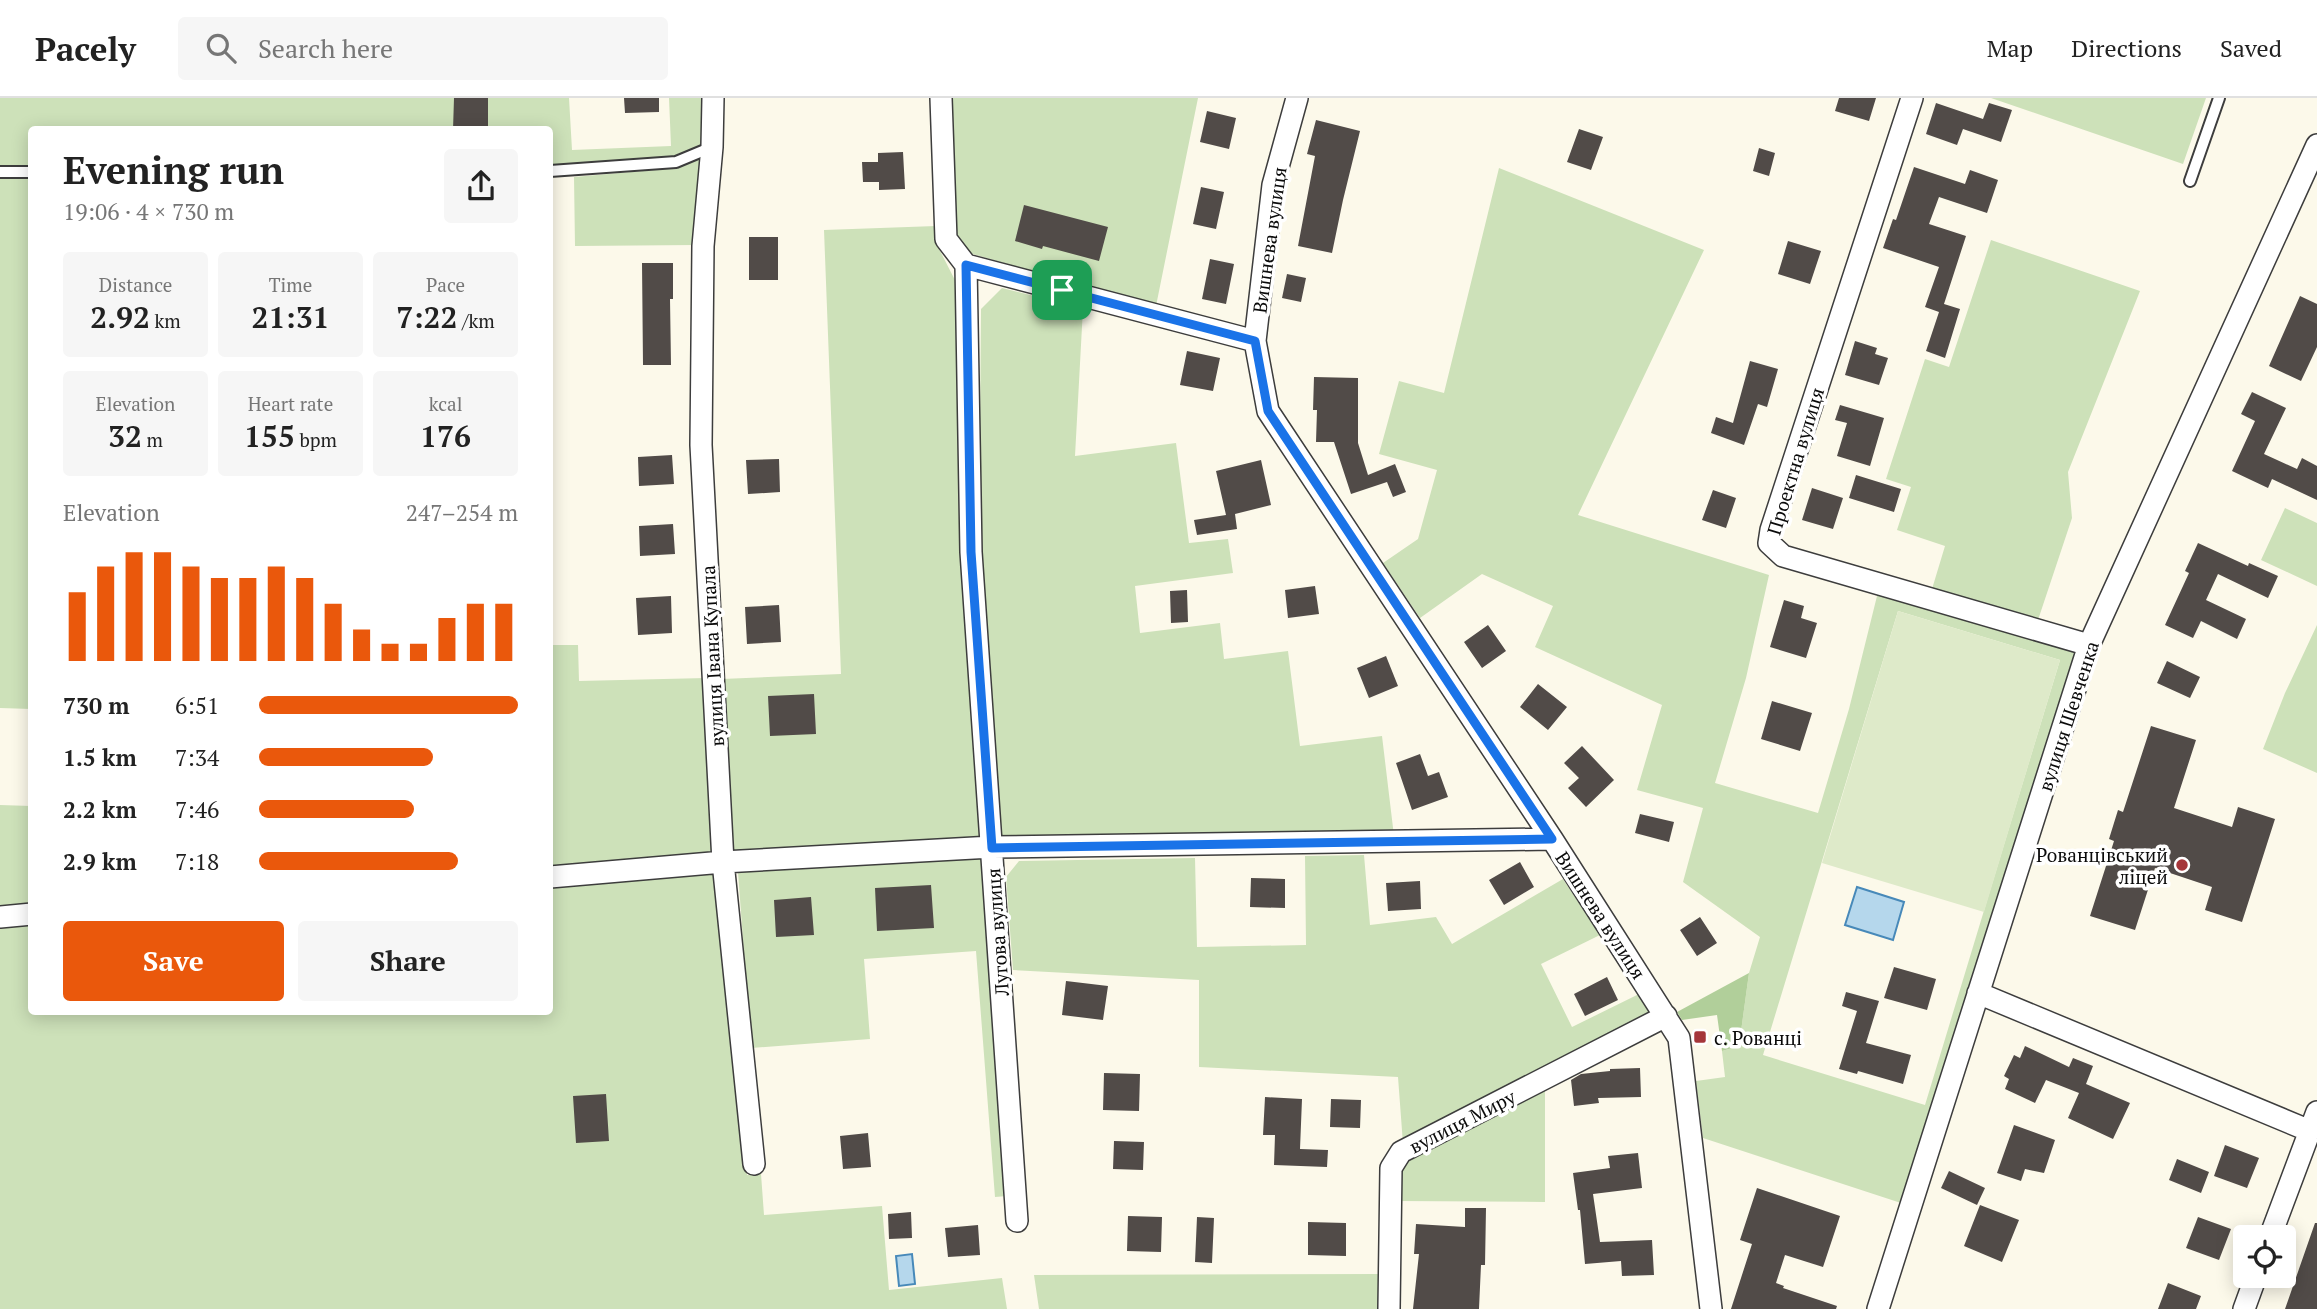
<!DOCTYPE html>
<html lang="en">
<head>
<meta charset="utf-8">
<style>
	body { margin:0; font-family:"PT Serif",serif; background:#f6f6f6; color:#222; height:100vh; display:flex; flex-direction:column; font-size:26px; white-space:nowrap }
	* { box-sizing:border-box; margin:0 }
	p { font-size:23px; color:#767676 }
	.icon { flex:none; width:38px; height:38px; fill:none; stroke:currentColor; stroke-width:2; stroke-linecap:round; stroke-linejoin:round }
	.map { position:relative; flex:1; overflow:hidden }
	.side { position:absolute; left:28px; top:28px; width:525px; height:889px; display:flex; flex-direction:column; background:#fff; border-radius:7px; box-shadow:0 4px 18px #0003 }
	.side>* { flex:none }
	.controls { position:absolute; left:2233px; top:1127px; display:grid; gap:14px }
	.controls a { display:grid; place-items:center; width:63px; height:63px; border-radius:7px; background:#fff; box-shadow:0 4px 18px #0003; font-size:35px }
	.pin { position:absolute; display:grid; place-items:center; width:60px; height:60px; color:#fff; margin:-30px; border-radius:14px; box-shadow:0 4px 10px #0006 }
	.round { display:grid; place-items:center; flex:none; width:74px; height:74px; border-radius:7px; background:#f6f6f6 }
	.overview { display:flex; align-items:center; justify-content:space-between; height:119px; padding:0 35px }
	h1 { font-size:38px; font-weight:800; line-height:52px }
	.stats { display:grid; grid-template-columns:repeat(3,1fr); gap:10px; height:119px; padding:7px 35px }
	.stats div { display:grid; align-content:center; border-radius:7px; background:#f6f6f6; text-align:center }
	.stats b { font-size:30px; font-weight:800 }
	.stats small { font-size:19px; font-weight:400 }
	.stats p { font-size:19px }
	.chart { height:196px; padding:14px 35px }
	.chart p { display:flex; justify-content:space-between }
	.chart svg { width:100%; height:126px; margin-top:7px; stroke:#ea580c; stroke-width:6 }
	.cta { display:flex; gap:14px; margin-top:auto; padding:14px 35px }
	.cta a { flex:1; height:80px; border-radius:7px; background:#ea580c; color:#fff; font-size:28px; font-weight:800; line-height:80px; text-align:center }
	.cta a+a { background:#f6f6f6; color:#222 }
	ul { padding:0 35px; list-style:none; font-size:23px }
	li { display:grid; grid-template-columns:112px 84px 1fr; align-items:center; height:52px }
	li i { height:18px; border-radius:9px; background:#ea580c }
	header { display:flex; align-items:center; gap:42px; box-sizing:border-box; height:98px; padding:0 35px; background:#fff; border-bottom:2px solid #e0e0e0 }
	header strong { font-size:33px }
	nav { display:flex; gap:38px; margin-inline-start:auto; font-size:24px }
	.search { width:490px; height:63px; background:#f6f6f6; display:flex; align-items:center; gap:18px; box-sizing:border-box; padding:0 24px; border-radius:7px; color:#767676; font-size:26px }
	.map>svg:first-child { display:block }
	.green { fill:#cde1b9; fill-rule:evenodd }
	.forest { fill:#b1cf9a }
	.pitch { fill:#deeac9 }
	.water { fill:#b5d7ec; stroke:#4789b9; stroke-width:2 }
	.building { fill:#514b48 }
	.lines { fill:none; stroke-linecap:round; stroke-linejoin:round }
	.lane-casing { stroke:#3d3d3d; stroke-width:14 }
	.street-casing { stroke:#3d3d3d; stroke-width:24 }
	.lane { stroke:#fff; stroke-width:10 }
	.street { stroke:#fff; stroke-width:21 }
	.route-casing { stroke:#fff; stroke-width:14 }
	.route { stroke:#1a73e8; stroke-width:9 }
	.poi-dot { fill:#a53639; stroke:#fff; stroke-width:2.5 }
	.labels { text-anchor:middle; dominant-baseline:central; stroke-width:7; stroke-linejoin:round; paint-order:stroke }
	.street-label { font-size:19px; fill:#0a0a0a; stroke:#fff }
	.poi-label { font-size:19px; fill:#0a0a0a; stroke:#fff; text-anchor:end }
</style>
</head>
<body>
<header>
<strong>Pacely</strong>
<div class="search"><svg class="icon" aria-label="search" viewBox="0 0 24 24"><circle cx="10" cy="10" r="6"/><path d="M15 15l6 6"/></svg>Search here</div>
<nav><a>Map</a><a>Directions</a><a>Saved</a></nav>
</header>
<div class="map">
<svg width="2317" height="1211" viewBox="0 0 2317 1211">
	<rect width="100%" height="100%" fill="#fcf9ea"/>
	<path class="green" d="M 0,0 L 569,0 L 572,52 L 671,48 L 669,0 L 705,0 L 705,46 L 674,58 L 550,68 L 550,32 L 32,32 L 31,69 L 0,69 Z
		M 949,0 L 1198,0 L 1156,208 L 969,155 L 953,138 Z
		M 1991,0 L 2206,0 L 2183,66 Z
		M 704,59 L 696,147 L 575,148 L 574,79 L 677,70 Z
		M 1499,70 L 1704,152 L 1578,417 L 1769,477 L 1746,580 L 1715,685 L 1818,715 L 1849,611 L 1878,494 L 2076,555 L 1904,1106 L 1703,1040 L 1696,983 L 1725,979 L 1722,953 L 1739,948 L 1749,875 L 1760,839 L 1683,784 L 1703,710 L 1637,692 L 1662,607 L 1535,549 L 1553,508 L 1482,476 L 1420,520 L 1383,465 L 1418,441 L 1437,372 L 1379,356 L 1399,283 L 1444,295 ZM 1898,513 L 2060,562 L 1925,1007 L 1763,957 Z
		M 0,80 L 31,80 L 31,611 L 0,610 Z
		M 936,128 L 936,145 L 958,188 L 983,741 L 731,754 L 722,581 L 841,576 L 824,132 Z
		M 1991,142 L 2140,193 L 2068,374 L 2072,420 L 2038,522 L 1932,491 L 1945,448 L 1897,432 L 1911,389 L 1886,381 L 1925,261 L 1949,269 Z
		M 1002,190 L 1083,210 L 1075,358 L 1176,345 L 1189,445 L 1228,441 L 1233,475 L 1135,488 L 1140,535 L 1220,525 L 1224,561 L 1288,553 L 1300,648 L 1382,638 L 1394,738 L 1002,741 L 979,454 L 981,211 Z
		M 2285,410 L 2317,425 L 2317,488 L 2261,462 Z
		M 2317,527 L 2317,675 L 2263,651 L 2285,595 Z
		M 550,547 L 578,547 L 579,583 L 706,580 L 715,756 L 550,770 Z
		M 0,707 L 31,708 L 31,807 L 0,810 Z
		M 981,755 L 1007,1098 L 995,1099 L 976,853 L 864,861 L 870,941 L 751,950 L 738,774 Z
		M 1364,757 L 1370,827 L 1436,819 L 1452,846 L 1563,781 L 1600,837 L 1541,866 L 1572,929 L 1639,896 L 1653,917 L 1403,1046 L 1398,979 L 1199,969 L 1199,882 L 1013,872 L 1006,779 L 1019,763 L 1195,760 L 1197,849 L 1306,847 L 1305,758 Z
		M 718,774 L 747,1077 L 761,1076 L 764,1117 L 882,1108 L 889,1192 L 1002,1180 L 1007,1211 L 0,1211 L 0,829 L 31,826 L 32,914 L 550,914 L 550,788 Z
		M 1545,988 L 1545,1104 L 1397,1103 L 1397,1072 L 1405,1059 Z
		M 1383,1176 L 1383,1211 L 1039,1211 L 1034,1177 Z"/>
	<path class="forest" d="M 1749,875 L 1739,948 L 1722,953 L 1717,917 L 1682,922 L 1677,914 Z"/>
	<path class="pitch" d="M 1898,513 L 2060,562 L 1984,814 L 1822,765 Z"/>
	<path class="water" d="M 1857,789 L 1904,804 L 1893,842 L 1845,827 Z
		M 912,1156 L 915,1186 L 899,1188 L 896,1158 Z"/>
	<path class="building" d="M 454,0 L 488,0 L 488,32 L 453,32 Z
		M 624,0 L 659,0 L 659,14 L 625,15 Z
		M 1839,0 L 1876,0 L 1869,23 L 1835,13 Z
		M 1936,5 L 1983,21 L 1989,5 L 2012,12 L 2001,44 L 1963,31 L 1957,47 L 1926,36 Z
		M 1207,13 L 1236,20 L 1229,51 L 1200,44 Z
		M 1316,22 L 1360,33 L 1343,102 L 1332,155 L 1298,148 L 1315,58 L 1307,56 Z
		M 1579,31 L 1603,39 L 1591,72 L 1567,64 Z
		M 1759,50 L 1775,55 L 1769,78 L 1753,73 Z
		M 903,54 L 905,91 L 879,92 L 879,84 L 863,84 L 862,64 L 878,64 L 878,55 Z
		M 1914,69 L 1965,86 L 1970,72 L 1998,82 L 1987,115 L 1939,99 L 1929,126 L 1966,138 L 1944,206 L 1960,211 L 1945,260 L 1926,253 L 1939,214 L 1925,209 L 1939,169 L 1883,150 L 1893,121 L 1896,122 Z
		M 1201,89 L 1224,94 L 1216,131 L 1193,126 Z
		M 1024,107 L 1108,129 L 1099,163 L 1043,148 L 1042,151 L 1015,143 Z
		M 749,139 L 778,139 L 778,182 L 749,182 Z
		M 1788,143 L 1821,153 L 1810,186 L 1778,176 Z
		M 1210,161 L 1234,166 L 1226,206 L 1202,201 Z
		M 642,165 L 673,165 L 673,201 L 670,201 L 671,267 L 643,267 Z
		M 1287,176 L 1306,180 L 1301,204 L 1282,200 Z
		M 2300,198 L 2317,206 L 2317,249 L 2301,283 L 2269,268 Z
		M 1855,243 L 1877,250 L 1875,256 L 1888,260 L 1879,287 L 1845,277 Z
		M 1187,253 L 1220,260 L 1213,293 L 1180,287 Z
		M 1750,263 L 1778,271 L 1767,309 L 1758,306 L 1744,347 L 1711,335 L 1716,319 L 1733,325 Z
		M 1314,279 L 1358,280 L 1358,345 L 1368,377 L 1395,366 L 1406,394 L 1393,399 L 1387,384 L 1351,396 L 1334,344 L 1316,344 L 1317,312 L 1313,312 Z
		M 2252,294 L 2286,310 L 2264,356 L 2297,371 L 2302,360 L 2317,368 L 2317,402 L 2272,381 L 2268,390 L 2232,373 L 2255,323 L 2241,316 Z
		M 1840,307 L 1884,320 L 1870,368 L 1837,358 L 1847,325 L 1835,322 Z
		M 672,357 L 674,386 L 639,388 L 638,359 Z
		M 779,361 L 780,394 L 748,396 L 746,362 Z
		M 1261,362 L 1271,407 L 1235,416 L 1237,431 L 1197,437 L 1194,422 L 1226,417 L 1216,373 Z
		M 1856,377 L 1901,391 L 1894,414 L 1849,400 Z
		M 1812,390 L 1843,400 L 1833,431 L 1802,422 Z
		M 1713,392 L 1736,400 L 1726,430 L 1702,422 Z
		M 673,426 L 675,456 L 640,458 L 639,428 Z
		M 2198,445 L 2248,468 L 2249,465 L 2278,478 L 2268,500 L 2218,476 L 2206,502 L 2246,521 L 2237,541 L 2201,523 L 2193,540 L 2165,527 L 2189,475 L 2185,473 Z
		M 1315,488 L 1319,516 L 1288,520 L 1285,492 Z
		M 1187,492 L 1188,524 L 1171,525 L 1170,493 Z
		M 671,498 L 672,535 L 638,537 L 636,500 Z
		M 1784,502 L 1804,508 L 1801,520 L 1817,525 L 1806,560 L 1770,549 Z
		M 779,507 L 781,544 L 747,546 L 745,509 Z
		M 1488,527 L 1506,553 L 1482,570 L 1464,544 Z
		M 1386,558 L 1398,588 L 1369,600 L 1357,570 Z
		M 2167,563 L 2200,579 L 2190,600 L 2157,585 Z
		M 1538,586 L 1567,609 L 1548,632 L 1520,609 Z
		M 814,596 L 816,636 L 770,638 L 768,598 Z
		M 1772,603 L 1812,615 L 1800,653 L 1761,641 Z
		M 2151,628 L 2196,642 L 2174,710 L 2232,729 L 2238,709 L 2275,721 L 2242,824 L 2205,812 L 2212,789 L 2155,770 L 2135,832 L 2090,818 L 2114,743 L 2109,741 L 2118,712 L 2123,714 Z
		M 1582,648 L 1614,682 L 1586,709 L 1568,690 L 1579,680 L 1564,665 Z
		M 1420,656 L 1428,678 L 1439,674 L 1448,699 L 1412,712 L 1396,665 Z
		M 1640,716 L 1674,724 L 1669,744 L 1635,735 Z
		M 1520,764 L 1534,789 L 1504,807 L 1489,782 Z
		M 1251,780 L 1285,781 L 1285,810 L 1250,809 Z
		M 1420,783 L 1421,811 L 1388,813 L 1386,785 Z
		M 931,787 L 934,830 L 877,833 L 875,790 Z
		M 811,799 L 814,837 L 776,839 L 774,802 Z
		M 1700,819 L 1717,845 L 1697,858 L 1680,832 Z
		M 1894,869 L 1936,881 L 1927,912 L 1884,900 Z
		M 1607,879 L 1618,902 L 1585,918 L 1574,896 Z
		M 1066,883 L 1108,888 L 1103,922 L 1062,917 Z
		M 1846,894 L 1879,903 L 1866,945 L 1911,957 L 1903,986 L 1858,973 L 1857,976 L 1839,971 L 1857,913 L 1842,908 Z
		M 2025,948 L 2069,969 L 2073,960 L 2093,968 L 2086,986 L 2130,1005 L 2113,1041 L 2068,1020 L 2079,995 L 2046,982 L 2035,1005 L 2005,991 L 2009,981 L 2004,978 L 2014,957 L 2020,960 Z
		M 1640,970 L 1641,999 L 1598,1000 L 1599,1005 L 1574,1008 L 1571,982 L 1581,976 L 1610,973 L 1610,971 Z
		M 1104,975 L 1140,976 L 1139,1013 L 1103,1012 Z
		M 606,996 L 609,1043 L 576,1045 L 573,998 Z
		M 1265,999 L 1302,1001 L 1300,1051 L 1328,1052 L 1327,1069 L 1274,1067 L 1275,1037 L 1263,1037 Z
		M 1331,1001 L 1361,1002 L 1360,1030 L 1330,1029 Z
		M 2014,1027 L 2055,1042 L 2044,1075 L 2025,1071 L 2021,1083 L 1997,1075 Z
		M 868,1035 L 871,1069 L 843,1071 L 840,1038 Z
		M 1114,1043 L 1144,1044 L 1143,1072 L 1113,1071 Z
		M 2225,1047 L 2259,1060 L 2247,1090 L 2214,1078 Z
		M 1638,1055 L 1642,1090 L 1593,1096 L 1600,1144 L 1652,1142 L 1654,1177 L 1622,1178 L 1621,1163 L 1585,1166 L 1580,1112 L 1578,1112 L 1573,1075 L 1610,1070 L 1608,1058 Z
		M 2177,1061 L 2209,1074 L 2201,1095 L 2169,1082 Z
		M 1949,1073 L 1985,1090 L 1977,1107 L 1941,1090 Z
		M 1757,1090 L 1840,1118 L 1823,1169 L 1785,1157 L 1776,1185 L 1784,1188 L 1783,1190 L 1837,1208 L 1836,1211 L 1731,1211 L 1752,1146 L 1740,1142 Z
		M 1980,1107 L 2019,1122 L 2002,1164 L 1964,1148 Z
		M 1465,1110 L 1486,1110 L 1485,1167 L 1481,1167 L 1479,1211 L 1413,1211 L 1419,1156 L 1414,1156 L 1416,1126 L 1465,1129 Z
		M 911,1114 L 912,1140 L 889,1141 L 888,1116 Z
		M 1128,1118 L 1162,1119 L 1161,1154 L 1127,1153 Z
		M 1197,1119 L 1214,1120 L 1212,1165 L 1195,1164 Z
		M 2198,1119 L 2231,1131 L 2219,1162 L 2186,1150 Z
		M 1308,1124 L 1346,1125 L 1346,1158 L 1308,1157 Z
		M 2315,1125 L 2317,1125 L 2317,1211 L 2285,1211 Z
		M 978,1127 L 980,1157 L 948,1159 L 945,1130 Z
		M 2168,1185 L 2201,1198 L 2196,1211 L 2158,1211 Z"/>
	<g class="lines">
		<g class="lane-casing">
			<path id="lane" d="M 550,73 L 676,64 L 712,49
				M 0,74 L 32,74
				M 2190,83 L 2219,0"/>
		</g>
		<g class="street-casing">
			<path id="street" d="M 713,0 L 712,49 L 703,148 L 701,347 L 723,764 L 754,1066
				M 941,0 L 946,141 L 966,167 L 1255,243
				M 1297,0 L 1273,87 L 1255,243 L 1268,313 L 1552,741 L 1679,940 L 1711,1211
				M 1912,0 L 1771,432 L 1769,445 L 1783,458 L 2089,547
				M 966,167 L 971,454 L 1017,1123
				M 550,779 L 723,764 L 992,749 L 1552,741
				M 0,819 L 32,816
				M 1978,895 L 2310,1033
				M 2270,1139 L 2317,1014
				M 1389,1211 L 1391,1070 L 1401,1054 L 1666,918
				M 1878,1211 L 2089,547 L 2317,47
				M 2244,1211 L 2256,1178"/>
		</g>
		<use href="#lane" class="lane"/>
		<use href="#street" class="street"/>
	</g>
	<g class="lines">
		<g class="route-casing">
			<path id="route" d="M 966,167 L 1255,243 L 1268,313 L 1552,741 L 992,750 L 971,454 Z"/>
		</g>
		<use href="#route" class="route"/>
	</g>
	<g class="poi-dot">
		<circle cx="2182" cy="767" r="7"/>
		<rect x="1693" y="932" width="14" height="14" rx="3.5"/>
	</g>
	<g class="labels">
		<g class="street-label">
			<text transform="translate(1269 142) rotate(-82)">Вишнева вулиця</text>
			<text transform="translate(1795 363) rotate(-73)">Проектна вулиця</text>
			<text transform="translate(712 558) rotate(-93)">вулиця Івана Купала</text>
			<text transform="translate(2068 618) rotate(-72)">вулиця Шевченка</text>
			<text transform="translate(1601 817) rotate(57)">Вишнева вулиця</text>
			<text transform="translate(997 834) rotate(-94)">Лугова вулиця</text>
			<text transform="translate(1462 1023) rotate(-27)">вулиця Миру</text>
		</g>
		<g class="poi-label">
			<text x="2168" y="756">Рованцівський<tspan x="2168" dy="22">ліцей</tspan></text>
			<text x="1714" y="939" text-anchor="start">с. Рованці</text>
		</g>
	</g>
</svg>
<div class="controls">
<a><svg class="icon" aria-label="locate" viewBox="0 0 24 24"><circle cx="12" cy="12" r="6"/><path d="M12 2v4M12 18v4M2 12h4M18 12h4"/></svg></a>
</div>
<div class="pin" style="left:1062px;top:192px;background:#1e9e55"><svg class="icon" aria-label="arrive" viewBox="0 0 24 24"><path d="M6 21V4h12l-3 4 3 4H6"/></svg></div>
<section class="side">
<div class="overview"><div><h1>Evening run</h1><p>19:06 · 4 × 730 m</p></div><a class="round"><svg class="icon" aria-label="share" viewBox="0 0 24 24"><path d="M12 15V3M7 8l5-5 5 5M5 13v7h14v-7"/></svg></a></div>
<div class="stats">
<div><p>Distance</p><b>2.92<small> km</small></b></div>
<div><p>Time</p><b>21:31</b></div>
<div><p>Pace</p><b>7:22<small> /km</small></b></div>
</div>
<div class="stats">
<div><p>Elevation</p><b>32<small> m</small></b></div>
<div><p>Heart rate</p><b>155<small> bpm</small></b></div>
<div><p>kcal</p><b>176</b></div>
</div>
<div class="chart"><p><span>Elevation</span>247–254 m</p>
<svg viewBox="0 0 160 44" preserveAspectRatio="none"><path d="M5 44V20M15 44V11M25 44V6M35 44V6M45 44V11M55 44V15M65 44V15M75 44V11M85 44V15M95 44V24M105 44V33M115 44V38M125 44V38M135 44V29M145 44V24M155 44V24"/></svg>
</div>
<ul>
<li><b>730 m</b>6:51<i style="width:100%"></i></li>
<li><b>1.5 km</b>7:34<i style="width:67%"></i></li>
<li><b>2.2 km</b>7:46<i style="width:60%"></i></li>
<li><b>2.9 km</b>7:18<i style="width:77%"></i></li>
</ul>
<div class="cta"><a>Save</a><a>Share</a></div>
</section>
</div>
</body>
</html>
